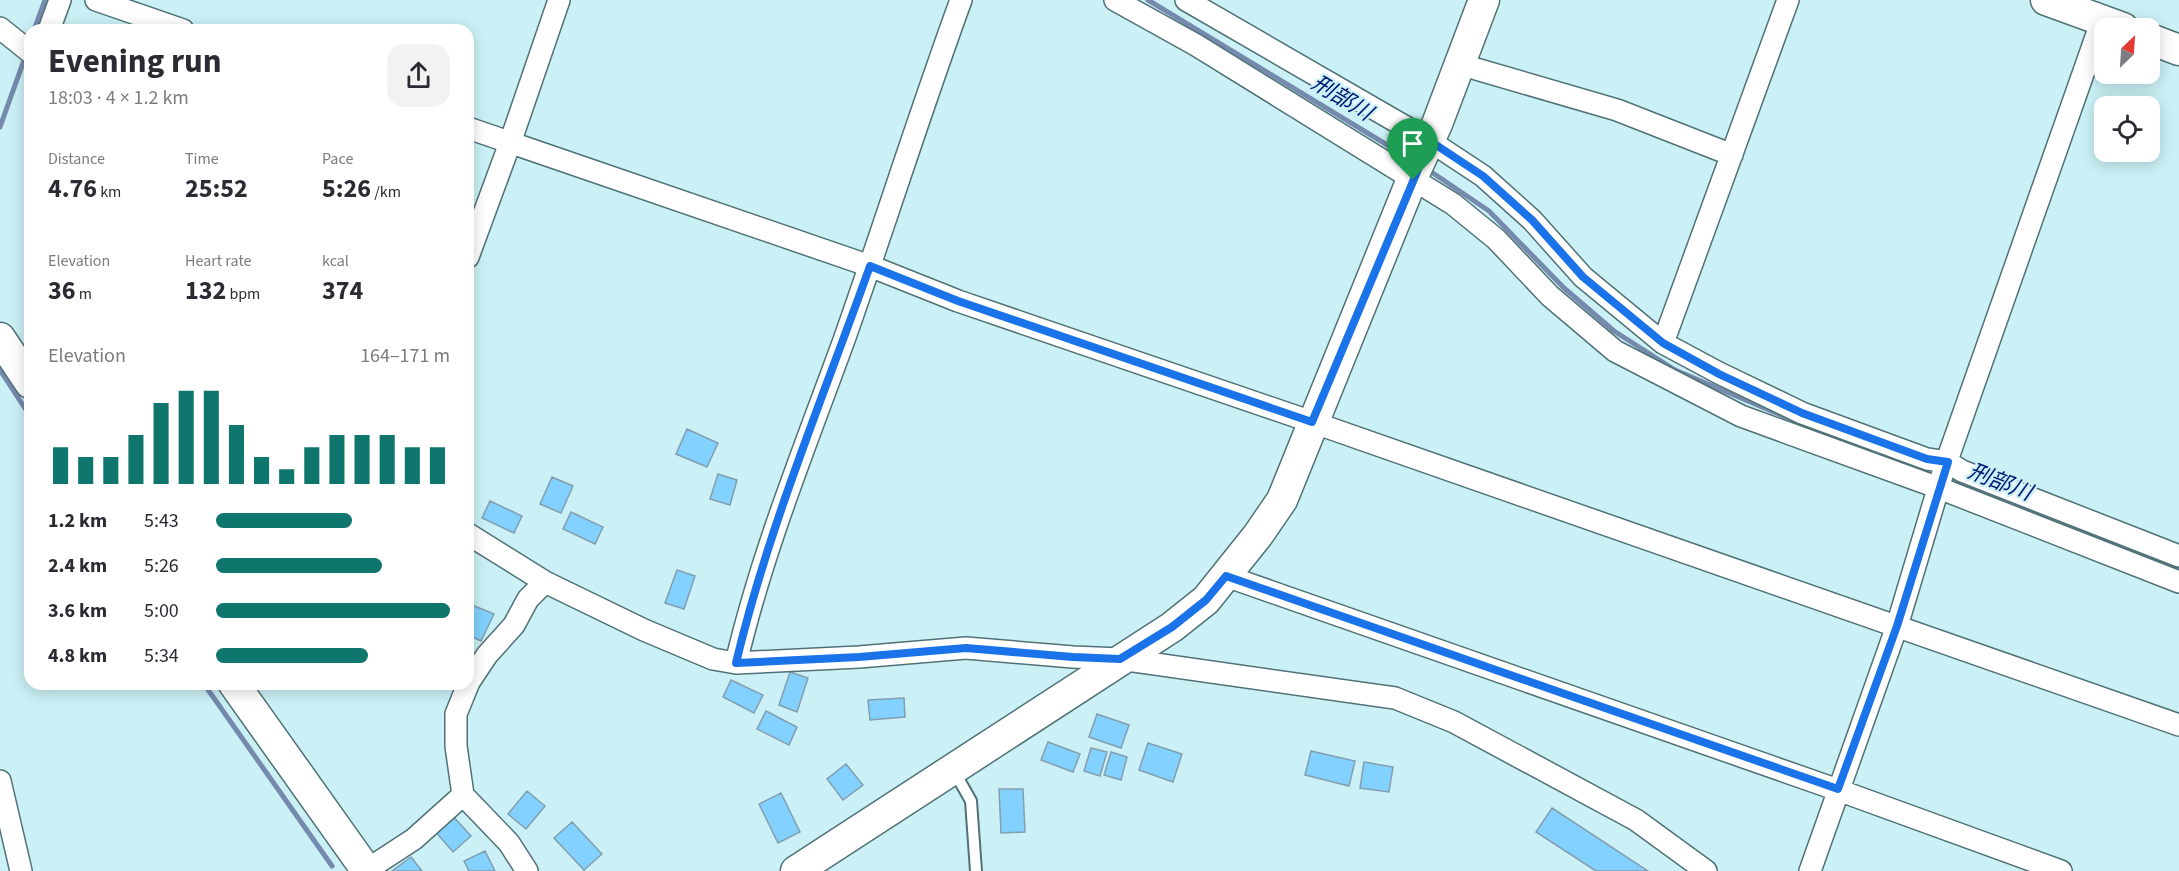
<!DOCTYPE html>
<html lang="en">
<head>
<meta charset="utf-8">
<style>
	body { margin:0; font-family:"Source Sans 3","Noto Sans JP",sans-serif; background:#f2f2f3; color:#2b2b33; height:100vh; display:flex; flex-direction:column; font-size:22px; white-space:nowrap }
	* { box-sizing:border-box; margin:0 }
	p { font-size:20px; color:#7c7c81 }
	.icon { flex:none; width:33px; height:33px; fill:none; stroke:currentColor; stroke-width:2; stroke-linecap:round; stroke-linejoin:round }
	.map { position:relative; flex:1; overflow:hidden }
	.drawer { position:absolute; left:24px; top:24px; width:450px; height:666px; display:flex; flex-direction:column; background:#fff; border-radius:18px; box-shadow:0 3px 15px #0003 }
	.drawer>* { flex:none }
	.needle { width:39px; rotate:25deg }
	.controls { position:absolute; left:2094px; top:18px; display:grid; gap:12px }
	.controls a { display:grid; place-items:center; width:66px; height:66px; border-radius:12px; background:#fff; box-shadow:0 3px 15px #0003; font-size:30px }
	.pin { position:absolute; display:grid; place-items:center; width:51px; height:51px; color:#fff; margin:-62px -26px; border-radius:50% 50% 50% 0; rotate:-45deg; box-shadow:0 0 6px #0007 }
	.pin .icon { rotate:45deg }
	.round { display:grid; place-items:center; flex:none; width:63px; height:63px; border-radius:18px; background:#f2f2f3 }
	.overview { display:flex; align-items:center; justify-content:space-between; height:102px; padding:0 24px }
	h1 { font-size:33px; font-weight:700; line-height:45px }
	.metrics { display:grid; grid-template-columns:repeat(3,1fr); gap:9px; height:102px; padding:6px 24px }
	.metrics div { display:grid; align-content:center }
	.metrics b { font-size:26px; font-weight:700 }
	.metrics small { font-size:16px; font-weight:400 }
	.metrics p { font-size:16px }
	.chart { height:168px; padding:12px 24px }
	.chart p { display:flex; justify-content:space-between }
	.chart svg { width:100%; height:108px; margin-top:6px; stroke:#0f766e; stroke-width:6 }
	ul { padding:0 24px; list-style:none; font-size:20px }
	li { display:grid; grid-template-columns:96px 72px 1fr; align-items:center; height:45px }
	li i { height:15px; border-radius:8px; background:#0f766e }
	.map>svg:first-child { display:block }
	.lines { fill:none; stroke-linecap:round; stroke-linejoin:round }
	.stream { stroke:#758aad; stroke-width:5 }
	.building { fill:#82d1fe; stroke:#829eaf; stroke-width:1.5 }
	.lane-casing { stroke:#507276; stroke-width:14 }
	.street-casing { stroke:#507276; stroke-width:24 }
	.secondary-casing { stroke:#507276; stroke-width:33 }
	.lane { stroke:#fff; stroke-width:10 }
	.street { stroke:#fff; stroke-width:21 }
	.secondary { stroke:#fff; stroke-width:30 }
	.route-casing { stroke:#fff; stroke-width:12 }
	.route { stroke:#1a73e8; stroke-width:8 }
	.labels { text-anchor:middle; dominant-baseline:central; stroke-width:4.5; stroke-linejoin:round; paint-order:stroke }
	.water-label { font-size:22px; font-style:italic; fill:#031974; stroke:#cbf1f6 }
</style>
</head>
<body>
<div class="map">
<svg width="2179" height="871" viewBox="0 0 2179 871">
	<rect width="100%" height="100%" fill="#cbf1f6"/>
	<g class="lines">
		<path class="stream" d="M 1148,0 L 1412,160
			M 34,30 L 45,0
			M 0,127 L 23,63
			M 1427,169 L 1489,211 L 1564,288 L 1614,331 L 1675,370 L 1802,424
			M 0,370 L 30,416
			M 1946,477 L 2179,569
			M 204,684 L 332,866"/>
	</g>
	<path class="building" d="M 687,429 L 718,443 L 707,467 L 676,454 Z
		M 718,474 L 737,480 L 730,505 L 710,499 Z
		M 552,477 L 573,486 L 561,513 L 540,504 Z
		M 490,501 L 522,516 L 514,533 L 482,518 Z
		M 571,512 L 603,527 L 595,544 L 563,529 Z
		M 677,570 L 695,576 L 684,609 L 665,603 Z
		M 472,605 L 494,614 L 481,641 L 468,635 L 468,613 Z
		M 790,672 L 808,678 L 797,712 L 779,705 Z
		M 731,680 L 763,695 L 754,713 L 723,697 Z
		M 904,698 L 905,717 L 870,720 L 868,700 Z
		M 766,711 L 797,727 L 789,745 L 757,729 Z
		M 1097,714 L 1129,725 L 1121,748 L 1089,737 Z
		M 1048,742 L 1080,754 L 1073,772 L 1041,760 Z
		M 1148,743 L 1182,754 L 1173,782 L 1139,770 Z
		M 1091,748 L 1107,752 L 1100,776 L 1084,771 Z
		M 1311,751 L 1355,761 L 1349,786 L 1305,775 Z
		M 1111,752 L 1127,757 L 1121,780 L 1104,775 Z
		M 1364,762 L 1393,767 L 1389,792 L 1360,788 Z
		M 846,764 L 863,785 L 843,800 L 827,779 Z
		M 999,789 L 1023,789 L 1025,832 L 1001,833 Z
		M 527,791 L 545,806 L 526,829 L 508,814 Z
		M 781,793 L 800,832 L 778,843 L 759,804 Z
		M 1552,808 L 1648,871 L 1596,871 L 1536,832 Z
		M 451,814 L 471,836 L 453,852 L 434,830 Z
		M 572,822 L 602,854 L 584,870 L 554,838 Z
		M 485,851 L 495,871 L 469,871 L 464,861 Z
		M 411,857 L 422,871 L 392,871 Z"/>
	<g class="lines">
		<g class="lane-casing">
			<path id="lane" d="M 954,771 L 971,801 L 976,871"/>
		</g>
		<g class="street-casing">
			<path id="street" d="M 96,0 L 183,30
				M 1115,0 L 1196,45 L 1453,204 L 1496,239 L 1550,296 L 1615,351 L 1741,416 L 1939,488 L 2179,582
				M 1186,0 L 1430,141 L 1483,176 L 1532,220 L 1583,277 L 1663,343 L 1719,373 L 1802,413 L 1927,459 L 1948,462 L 1962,471 L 2179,556
				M 0,28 L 30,52
				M 49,30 L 60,0
				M 1459,64 L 1617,110 L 1732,155
				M 468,128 L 870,266 L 958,301 L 1312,422 L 2179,725
				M 468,257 L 510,143 L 559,0
				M 1663,343 L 1788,0
				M 468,534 L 545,582 L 528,599 L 514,625 L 487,655 L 469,682 L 456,714 L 456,746 L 463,795 L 509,843 L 527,871
				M 1226,576 L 1838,790 L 2061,871
				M 545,582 L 644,630 L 713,659 L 736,663 L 859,657 L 966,648 L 1073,657 L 1120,659 L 1395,698 L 1454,722 L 1636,820 L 1706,871
				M 736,663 C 762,552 805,447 844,340 C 884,227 920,112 961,0
				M 0,781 L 21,871
				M 365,871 L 414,839 L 463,795
				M 1810,871 L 1897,626 L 1944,469 L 2102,20"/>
		</g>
		<g class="secondary-casing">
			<path id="secondary" d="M 2046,0 L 2123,28
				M 2150,39 L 2179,50
				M 0,338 L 30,383
				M 234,684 L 367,871
				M 796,871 L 1172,627 L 1206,600 L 1258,535 L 1282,500 L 1415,172 L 1437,124 L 1484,0"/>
		</g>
		<use href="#lane" class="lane"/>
		<use href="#street" class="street"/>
		<use href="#secondary" class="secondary"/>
	</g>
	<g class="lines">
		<g class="route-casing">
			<path id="route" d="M 1430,141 L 1483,176 L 1532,220 L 1583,277 L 1663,343 L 1719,374 L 1802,413 L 1927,459 L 1948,462 L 1897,626 L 1838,789 L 1226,576 L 1206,600 L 1172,627 L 1120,659 L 1073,657 L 966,648 L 859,657 L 736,663 C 768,528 823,398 870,266 L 958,301 L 1312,422 Z"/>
		</g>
		<use href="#route" class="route"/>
	</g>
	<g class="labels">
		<g class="water-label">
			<text transform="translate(1342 98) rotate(31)">刑部川</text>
			<text transform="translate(2000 482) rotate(21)">刑部川</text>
		</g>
	</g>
</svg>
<div class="controls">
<a><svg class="needle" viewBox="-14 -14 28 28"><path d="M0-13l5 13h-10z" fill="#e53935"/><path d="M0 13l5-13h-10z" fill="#7c7c81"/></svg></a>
<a><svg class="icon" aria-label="locate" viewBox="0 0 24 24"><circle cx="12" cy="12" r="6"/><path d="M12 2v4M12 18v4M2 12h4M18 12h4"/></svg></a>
</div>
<div class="pin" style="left:1413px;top:180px;background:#1e9e55"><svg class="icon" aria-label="arrive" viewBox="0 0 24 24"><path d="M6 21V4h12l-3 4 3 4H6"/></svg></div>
<section class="drawer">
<div class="overview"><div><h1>Evening run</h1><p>18:03 · 4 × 1.2 km</p></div><a class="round"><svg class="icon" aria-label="share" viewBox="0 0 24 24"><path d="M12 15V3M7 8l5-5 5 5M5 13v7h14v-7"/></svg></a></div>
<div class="metrics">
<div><p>Distance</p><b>4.76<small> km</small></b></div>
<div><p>Time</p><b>25:52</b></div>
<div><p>Pace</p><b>5:26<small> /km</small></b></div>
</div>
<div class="metrics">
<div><p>Elevation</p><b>36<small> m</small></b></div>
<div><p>Heart rate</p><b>132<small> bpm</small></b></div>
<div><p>kcal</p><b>374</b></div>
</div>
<div class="chart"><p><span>Elevation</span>164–171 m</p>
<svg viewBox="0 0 160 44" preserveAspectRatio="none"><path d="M5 44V29M15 44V33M25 44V33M35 44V24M45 44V11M55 44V6M65 44V6M75 44V20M85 44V33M95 44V38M105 44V29M115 44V24M125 44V24M135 44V24M145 44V29M155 44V29"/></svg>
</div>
<ul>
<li><b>1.2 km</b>5:43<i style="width:58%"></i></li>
<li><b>2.4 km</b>5:26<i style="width:71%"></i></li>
<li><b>3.6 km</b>5:00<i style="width:100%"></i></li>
<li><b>4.8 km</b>5:34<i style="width:65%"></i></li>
</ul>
</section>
</div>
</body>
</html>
